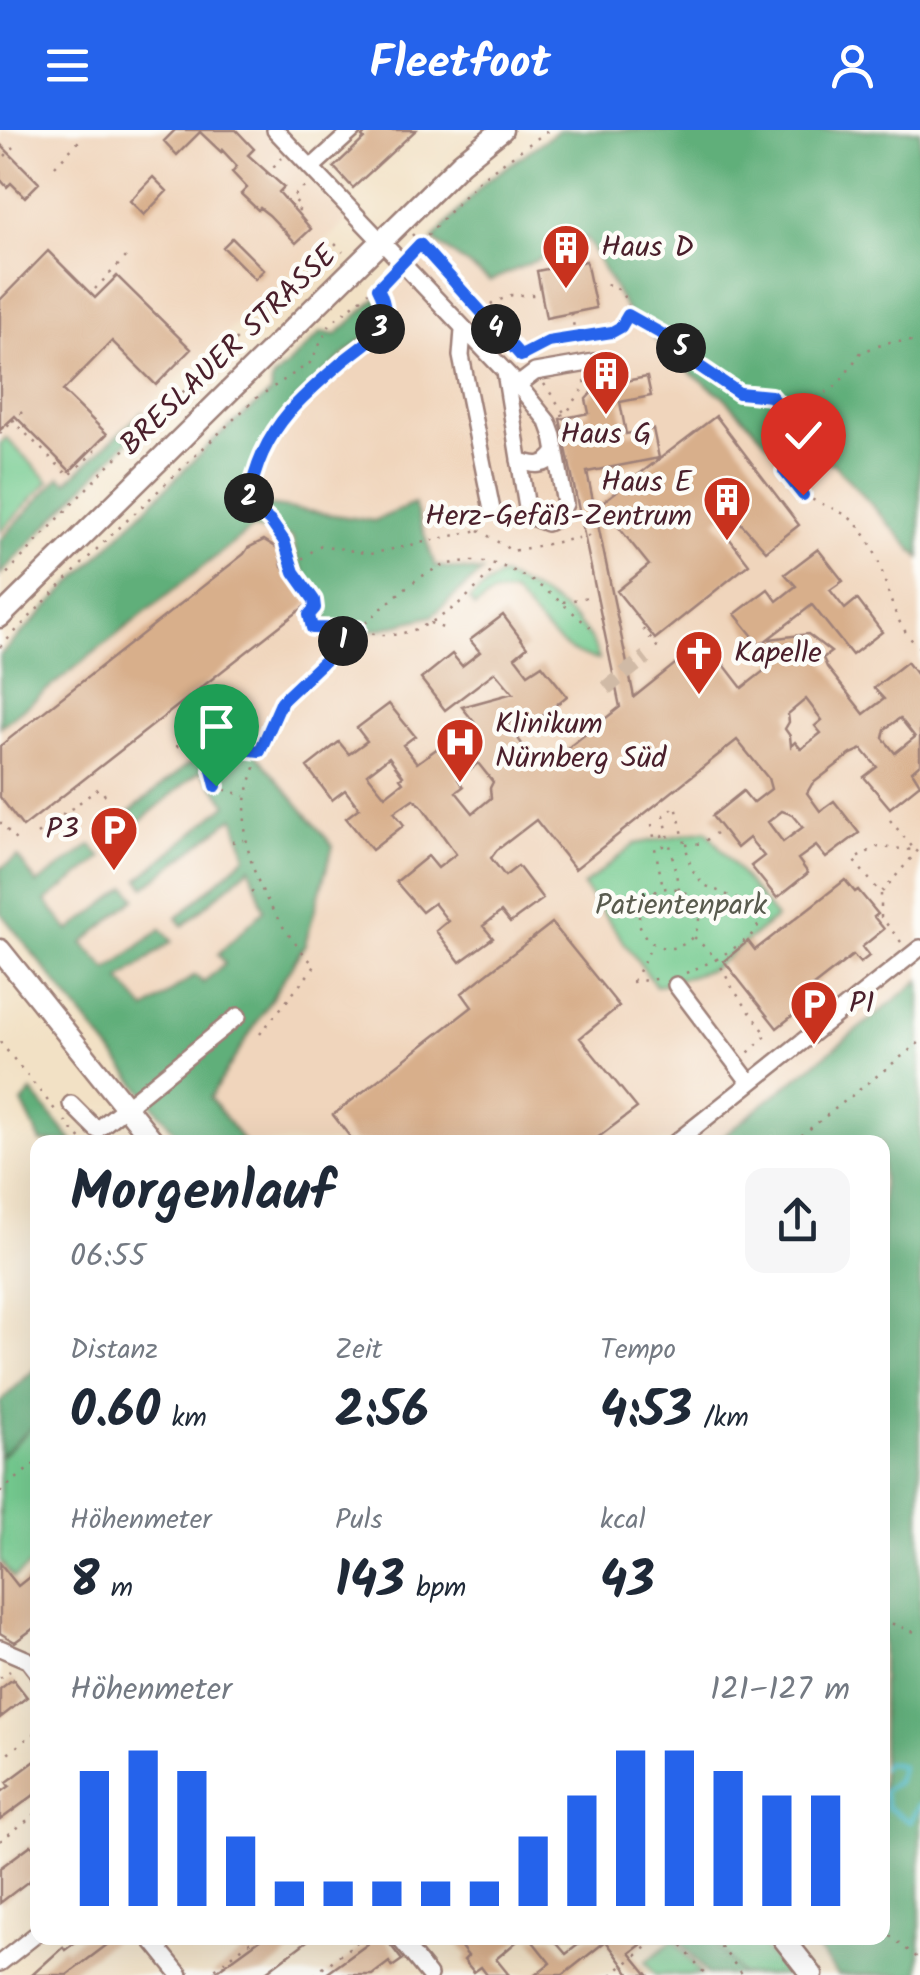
<!DOCTYPE html>
<html lang="de">
<head>
<meta charset="utf-8">
<style>
	body { margin:0; font-family:Kalam,sans-serif; background:#f6f6f7; color:#1f2937; height:100vh; display:flex; flex-direction:column; font-size:38px; white-space:nowrap }
	* { box-sizing:border-box; margin:0 }
	p { font-size:32px; color:#747a83 }
	.icon { flex:none; width:55px; height:55px; fill:none; stroke:currentColor; stroke-width:2; stroke-linecap:round; stroke-linejoin:round }
	.map { position:relative; flex:1; overflow:hidden }
	.panel { position:absolute; left:30px; top:1005px; width:860px; height:810px; display:flex; flex-direction:column; background:#fff; border-radius:20px; box-shadow:0 10px 40px #0002 }
	.panel>* { flex:none }
	.pin { position:absolute; display:grid; place-items:center; width:85px; height:85px; color:#fff; margin:-102px -42px; border-radius:50% 50% 50% 0; rotate:-45deg; box-shadow:0 0 10px #0007 }
	.pin .icon { rotate:45deg }
	.km { position:absolute; width:50px; height:50px; margin:-25px; border-radius:50%; background:#222; color:#fff; font-size:28px; line-height:50px; text-align:center }
	.round { display:grid; place-items:center; flex:none; width:105px; height:105px; border-radius:20px; background:#f6f6f7 }
	.overview { display:flex; align-items:center; justify-content:space-between; height:170px; padding:0 40px }
	h1 { font-size:55px; font-weight:700; line-height:75px }
	.figures { display:grid; grid-template-columns:repeat(3,1fr); gap:15px; height:170px; padding:10px 40px }
	.figures div { display:grid; align-content:center }
	.figures b { font-size:50px; font-weight:700 }
	.figures small { font-size:28px; font-weight:400 }
	.figures p { font-size:28px }
	.chart { height:280px; padding:20px 40px }
	.chart p { display:flex; justify-content:space-between }
	.chart svg { width:100%; height:180px; margin-top:10px; stroke:#2563eb; stroke-width:6 }
	header { display:flex; justify-content:space-between; align-items:center; height:130px; padding:0 40px; background:#2563eb; color:#fff; font-size:45px; font-weight:700 }
	.map>svg:first-child { display:block }
	.built { fill:#f0d5bc }
	.green { fill:#75cb90; stroke:#60755e; stroke-width:2.5 }
	.forest { fill:#60af7a; stroke:#556752; stroke-width:2.5 }
	.lines { fill:none; stroke-linecap:round; stroke-linejoin:round }
	.stream { stroke:#50bdcb; stroke-width:5 }
	.building { fill:#d8af8b; fill-rule:evenodd }
	.minor-tunnel { stroke:#d0baa6; stroke-width:15; stroke-dasharray:15 8; stroke-linecap:butt }
	.minor-casing { stroke:#9e8078; stroke-width:20 }
	.major-casing { stroke:#9e8078; stroke-width:25 }
	.path { stroke:#9e8078; stroke-width:2.5; stroke-dasharray:2.5 8; stroke-linecap:butt }
	.minor { stroke:#fff; stroke-width:15 }
	.major { stroke:#fff; stroke-width:20 }
	.path-bridge { stroke:#9e8078; stroke-width:2.5; stroke-dasharray:2.5 8; stroke-linecap:butt }
	.route-casing { stroke:#fff; stroke-width:20 }
	.route { stroke:#2563eb; stroke-width:12 }
	.labels { text-anchor:middle; dominant-baseline:central; stroke-width:9; stroke-linejoin:round; paint-order:stroke }
	.poi-label { font-size:30px; fill:#4a1f2b; stroke:#fdfcf7; text-anchor:start }
	.street-label { font-size:30px; fill:#4a1f2b; stroke:#fdfcf7 }
	.park-label { font-size:30px; fill:#595b4e; stroke:#fdfcf7 }
</style>
</head>
<body>
<header><svg class="icon" aria-label="menu" viewBox="0 0 24 24"><path d="M4 6h16M4 12h16M4 18h16"/></svg>Fleetfoot<svg class="icon" aria-label="person" viewBox="0 0 24 24"><circle cx="12" cy="8" r="4"/><path d="M4 21q1-7 8-7t8 7"/></svg></header>
<div class="map">
<svg width="920" height="1845" viewBox="0 0 920 1845">
	<rect width="100%" height="100%" fill="#fdfcf7"/>
	<filter id="ink" filterUnits="userSpaceOnUse"><feTurbulence type="fractalNoise" baseFrequency=".01" numOctaves="2"/><feDisplacementMap in="SourceGraphic" scale="20" xChannelSelector="R" yChannelSelector="G"/><feConvolveMatrix kernelMatrix="1 2 1 2 8 2 1 2 1" color-interpolation-filters="sRGB"/></filter>
	<filter id="wash" filterUnits="userSpaceOnUse"><feTurbulence type="fractalNoise" baseFrequency=".0048" numOctaves="4" result="noise"/><feDisplacementMap in="SourceGraphic" scale="40" xChannelSelector="R" yChannelSelector="G"/><feGaussianBlur stdDeviation="2.25" result="paint"/><feColorMatrix in="noise" values="0 0 0 0 0 0 0 0 0 0 0 0 0 0 0 0 0 1.4 0 .05"/><feComposite in="paint" operator="in"/></filter>
	<g filter="url(#wash)">
		<rect width="100%" height="100%" fill="#f2e1c5"/>
		<path class="built" d="M 0,0 L 264,0 L 348,90 L 142,282 L 0,431 Z
			M 586,108 L 628,183 L 693,245 L 723,266 L 784,330 L 833,333 L 920,428 L 920,850 L 716,1012 L 183,1012 L 0,782 L 0,525 L 217,307 L 271,263 L 272,250 L 322,202 L 336,204 L 433,110 L 490,151 Z"/>
		<path class="green" d="M 6,308 L 49,351 L 0,402 L 0,314 Z
			M 500,445 C 538,461 589,487 599,530 C 560,525 538,490 513,463 L 493,464 L 475,477 L 469,470 Z
			M 706,700 L 776,788 L 712,839 L 656,856 L 583,756 L 635,714 Z
			M 37,1293 L 37,1429 L 14,1448 L 0,1431 L 0,1327 Z
			M 711,1808 L 756,1808 L 786,1845 L 741,1845 Z
			M 674,1810 L 701,1845 L 655,1845 L 645,1832 Z"/>
		<path class="forest" d="M 559,0 L 920,0 L 920,428 L 833,333 L 784,330 L 723,266 L 693,245 L 628,183 L 586,108 L 490,151 L 433,110 L 485,52 Z
			M 378,167 L 379,194 C 333,237 268,282 252,346 L 267,375 L 374,391 L 414,374 L 435,436 L 482,442 L 432,486 L 377,500 L 331,496 L 298,430 L 292,407 L 252,398 L 0,597 L 0,525 L 217,307 L 271,263 L 272,250 L 322,202 L 336,205 Z
			M 142,282 L 145,293 L 0,445 L 0,410 L 60,347 L 67,352 Z
			M 228,608 L 244,610 L 333,716 L 305,814 L 210,968 L 244,1012 L 183,1012 L 0,782 L 0,739 L 18,727 L 37,754 L 91,715 L 102,728 L 46,771 L 69,801 L 127,757 L 136,768 L 83,813 L 108,840 L 161,799 L 172,811 L 120,850 L 146,880 L 195,845 L 203,853 L 225,833 L 218,824 L 264,780 L 250,737 L 183,796 L 177,788 L 246,726 L 234,687 L 145,757 L 139,749 L 227,674 L 201,640 L 113,714 L 104,703 L 193,630 Z
			M 920,850 L 920,1845 L 838,1845 L 808,1808 L 882,1808 L 882,1012 L 716,1012 Z
			M 32,962 L 73,1012 L 41,1012 L 22,973 Z
			M 37,1237 L 37,1293 L 0,1327 L 0,1272 Z
			M 677,1808 L 711,1808 L 741,1845 L 707,1845 Z"/>
		<g class="lines">
			<path class="stream" d="M 882,1638 L 886,1633 L 901,1636 L 897,1652 L 883,1661 L 887,1677 L 910,1692 L 920,1674"/>
		</g>
		<g id="blocks">
			<path class="building" d="M 175,0 L 236,0 L 254,19 L 248,25 L 284,57 L 279,62 L 311,99 L 296,113 L 269,85 L 260,78 L 258,80 L 241,64 L 247,58 L 232,42 L 237,36 L 222,20 L 221,22 L 200,2 L 177,25 L 164,11 Z
				M 368,0 L 416,0 L 353,58 L 334,37 L 364,9 L 362,7 Z
				M 0,14 L 39,53 L 25,67 L 11,53 L 7,57 L 0,49 Z
				M 153,47 L 167,61 L 144,85 L 130,71 Z
				M 232,108 L 264,140 L 255,149 L 223,117 Z
				M 48,121 L 95,168 L 117,146 L 191,219 L 156,255 L 112,211 L 63,261 L 107,304 L 70,341 L 15,286 L 0,300 L 0,170 Z
				M 586,131 L 596,178 L 546,188 L 537,141 Z
				M 647,247 L 651,266 L 620,272 L 626,304 L 653,299 L 659,328 L 587,342 L 634,567 L 705,510 L 742,558 L 783,526 L 770,509 L 808,504 L 831,522 L 823,528 L 827,537 L 864,584 L 884,569 L 874,558 L 907,532 L 920,549 L 920,634 L 912,641 L 920,654 L 890,678 L 864,647 L 877,637 L 862,619 L 851,624 L 812,654 L 807,663 L 820,681 L 834,671 L 859,703 L 826,728 L 816,716 L 798,729 L 808,743 L 777,768 L 751,736 L 764,726 L 749,708 L 737,718 L 712,686 L 743,661 L 753,673 L 771,659 L 768,648 L 737,610 L 575,739 L 536,690 L 497,720 L 491,728 L 505,746 L 518,736 L 543,769 L 510,793 L 501,782 L 483,796 L 493,808 L 460,832 L 436,801 L 448,791 L 434,773 L 422,782 L 396,752 L 428,726 L 438,738 L 456,724 L 421,675 L 413,669 L 394,682 L 404,695 L 372,720 L 346,688 L 359,678 L 345,660 L 332,670 L 307,637 L 339,612 L 349,624 L 367,611 L 357,598 L 389,574 L 415,606 L 403,615 L 417,633 L 474,592 L 462,577 L 513,563 L 495,542 L 445,580 L 421,549 L 452,524 L 462,536 L 480,522 L 470,510 L 503,485 L 527,517 L 515,527 L 528,544 L 542,535 L 567,566 L 535,592 L 525,580 L 508,594 L 540,640 L 620,577 L 560,289 L 589,283 L 586,269 L 598,256 ZM 806,569 L 822,590 L 815,596 L 821,603 L 801,619 L 795,612 L 791,616 L 790,606 L 785,599 L 789,592 L 788,584 ZM 900,588 L 915,607 L 895,623 L 883,608 L 885,599 ZM 389,627 L 403,646 L 400,648 L 403,652 L 385,666 L 367,644 ZM 478,633 L 493,652 L 490,658 L 491,668 L 473,683 L 456,662 L 463,657 L 458,649 ZM 782,681 L 793,685 L 803,697 L 783,712 L 768,692 Z
				M 716,286 L 799,395 L 766,421 L 729,380 L 716,391 L 749,434 L 655,509 L 617,461 L 649,435 L 600,374 Z
				M 264,410 L 279,419 L 282,437 L 309,473 L 23,697 L 0,667 L 0,616 L 244,424 L 248,418 Z
				M 818,419 L 843,451 L 830,460 L 845,479 L 857,469 L 882,502 L 852,525 L 812,475 L 760,515 L 735,484 L 768,459 L 777,471 L 796,456 L 785,444 Z
				M 845,750 L 855,762 L 858,760 L 878,784 L 874,787 L 884,799 L 862,817 L 869,826 L 860,833 L 853,825 L 803,864 L 810,872 L 777,898 L 724,831 L 748,811 L 755,820 Z
				M 552,793 L 619,876 L 580,908 L 637,978 L 592,1012 L 354,1012 L 333,985 L 472,877 L 462,863 Z
				M 0,1433 L 18,1456 L 38,1440 L 38,1495 L 15,1512 L 0,1503 Z
				M 13,1549 L 27,1567 L 0,1588 L 0,1559 Z
				M 38,1629 L 38,1662 L 0,1690 L 0,1663 L 10,1656 L 7,1652 Z
				M 31,1715 L 38,1723 L 38,1744 L 0,1773 L 0,1738 Z
				M 81,1808 L 116,1808 L 67,1845 L 32,1845 L 63,1817 L 65,1820 Z
				M 262,1808 L 311,1808 L 262,1845 L 211,1845 Z
				M 376,1808 L 385,1808 L 402,1830 L 392,1837 L 389,1832 L 372,1845 L 325,1845 Z
				M 454,1808 L 521,1808 L 496,1829 L 509,1845 L 487,1845 L 481,1837 L 474,1842 L 464,1830 L 468,1826 Z
				M 530,1808 L 552,1808 L 566,1824 L 587,1808 L 650,1808 L 630,1823 L 648,1845 L 631,1845 L 606,1811 L 563,1845 L 535,1845 L 550,1833 Z"/>
		</g>
	</g>
	<g filter="url(#ink)">
		<use href="#blocks" fill-opacity="0" stroke="#9e8078" stroke-width="2.5"/>
		<g class="lines">
			<path class="minor-tunnel" d="M 606,558 L 646,527"/>
			<g class="minor-casing">
				<path id="minor" d="M 275,0 L 518,255 L 548,292 L 553,306 L 565,374 L 558,388 L 547,393 L 534,388 L 527,378 L 505,242
					M 311,38 L 353,0
					M 463,200 L 461,226 L 492,380
					M 518,255 L 535,242 L 594,232
					M 519,330 C 534,336 545,338 555,323
					M 676,855 L 750,953
					M 71,974 L 97,1000 L 238,886
					M 676,1012 L 920,818
					M 0,1518 L 28,1530 L 38,1543
					M 150,1808 L 180,1845
					M 399,1808 L 429,1845
					M 0,1833 L 38,1803"/>
			</g>
			<g class="major-casing">
				<path id="major" d="M 0,487 L 461,33 L 502,0
					M 0,820 L 154,1012
					M 783,1808 L 812,1845"/>
			</g>
			<path class="path" d="M 5,26 L 14,17
				M 55,36 L 79,11
				M 266,44 L 282,28
				M 298,81 L 301,77 L 292,67 L 307,55
				M 412,104 L 526,233
				M 335,114 L 343,122
				M 413,121 L 480,49 L 549,0
				M 95,159 L 131,122
				M 481,178 L 512,165 L 541,165
				M 571,183 L 579,221
				M 628,185 L 676,212 L 690,229 L 739,263 L 771,266 L 788,285 L 790,336 L 784,341 C 790,348 796,360 804,365 C 830,381 846,376 867,408 C 890,445 886,489 920,518
				M 522,226 L 548,212 L 611,202 L 626,191 L 629,177 C 621,160 618,155 599,153
				M 544,254 L 568,288
				M 143,280 L 152,289
				M 22,282 L 13,291 L 69,346 L 99,317
				M 789,284 L 838,255 L 861,222 L 890,212 L 920,211
				M 561,285 L 566,284 L 586,254 L 584,248
				M 0,304 L 12,292
				M 479,400 L 512,421 L 593,405
				M 0,451 L 104,340 L 324,123
				M 563,472 L 593,466
				M 302,478 L 309,485 L 312,498 C 325,498 339,497 352,499 C 365,501 375,506 390,505 C 431,502 471,467 495,437
				M 309,485 L 315,478 L 314,470 L 293,441 L 284,411 L 271,392 L 248,372 C 255,336 266,311 290,282 C 304,265 324,249 340,234 C 369,208 408,190 370,149
				M 430,493 L 448,500
				M 643,499 L 658,518
				M 0,517 L 99,417 L 255,269 L 310,233 L 331,193 L 390,145
				M 199,559 L 245,597
				M 176,616 L 191,618 C 192,593 217,593 237,589
				M 191,618 L 213,628 L 211,640 L 216,657 L 245,666
				M 245,619 L 245,597 L 271,588
				M 215,627 L 231,618 L 259,621
				M 890,690 L 914,719
				M 0,692 L 20,715
				M 652,694 L 654,707 L 662,705 L 664,716 L 655,718 L 663,757
				M 37,704 L 99,658 L 110,671
				M 232,712 L 244,710
				M 686,715 L 702,713 L 716,703
				M639 788a30 30 0 1 1 60 0a30 30 0 1 1-60 0Z
				M 679,759 L 664,685 L 676,676 L 691,738 L 704,755 L 758,778 C 768,803 735,816 717,829 L 733,859 L 767,905 L 748,923
				M 251,762 L 259,756
				M 882,762 L 920,718
				M 901,812 L 881,787 L 881,763 L 853,730 L 877,717 L 915,720
				M 686,843 L 717,829 L 694,807
				M 633,851 L 653,814
				M 632,852 L 663,848
				M 260,904 L 315,836 C 274,793 235,728 247,665 C 249,653 254,641 258,629 C 264,611 270,589 281,573 C 296,551 336,515 358,499 C 394,471 421,432 472,431 C 520,431 562,473 595,502
				M 0,912 L 56,981
				M 65,991 L 83,1012
				M 793,1012 L 920,912
				M 0,1362 L 38,1331
				M 882,1490 L 920,1504
				M 0,1548 L 10,1541
				M 0,1630 L 38,1600
				M 0,1711 L 38,1682
				M 882,1799 L 920,1830
				M 675,1808 L 706,1845
				M 714,1808 L 743,1845
				M 207,1845 L 255,1808
				M 314,1845 L 362,1808
				M 611,1845 L 659,1808"/>
			<use href="#minor" class="minor"/>
			<use href="#major" class="major"/>
			<path class="path-bridge" d="M 285,441 L 321,415 L 370,424 L 479,400"/>
		</g>
	</g>
	<g class="lines" filter="url(#ink)">
		<g class="route-casing">
			<path id="route" d="M 216,656 L 212,640 L 213,628 L 231,618 L 260,621 L 282,571 L 358,499 L 312,498 L 309,485 L 315,478 L 314,470 L 294,442 L 284,411 L 271,392 L 248,372 C 255,336 266,309 290,281 C 305,264 325,247 342,232 C 368,210 399,198 378,158 L 420,114 L 521,226 L 548,212 L 612,202 L 621,197 L 628,185 L 676,212 L 690,230 L 739,263 L 771,266 L 788,285 L 790,336 L 784,341 L 803,365"/>
		</g>
		<use href="#route" class="route"/>
	</g>
	<defs>
		<g id="building-pin" transform="scale(2.5)"><path d="M0 17L-7.5 6A9.5 9.5 0 1 1 7.5 6Z" fill="#c8321e" stroke="#fdfcf7"/><path d="M-4-6H4V6H1V3H-1V6H-4ZM-2.5-4.3h1.7v1.8h-1.7ZM.8-4.3h1.7v1.8H.8ZM-2.5-1h1.7V.8h-1.7ZM.8-1h1.7V.8H.8Z" fill="#fff"/></g>
		<g id="church-pin" transform="scale(2.5)"><path d="M0 17L-7.5 6A9.5 9.5 0 1 1 7.5 6Z" fill="#c8321e" stroke="#fdfcf7"/><path d="M-1.2-6h2.4v3.5h3.3v2.4h-3.3V6h-2.4V-.1h-3.3v-2.4h3.3Z" fill="#fff"/></g>
		<g id="hospital-pin" transform="scale(2.5)"><path d="M0 17L-7.5 6A9.5 9.5 0 1 1 7.5 6Z" fill="#c8321e" stroke="#fdfcf7"/><path d="M-5-5h3v3.5h4V-5h3V5h-3V1.5h-4V5h-3Z" fill="#fff"/></g>
		<g id="parking-pin" transform="scale(2.5)"><path d="M0 17L-7.5 6A9.5 9.5 0 1 1 7.5 6Z" fill="#c8321e" stroke="#fdfcf7"/><path d="M-3.5-5.5H1a3.5 3.5 0 0 1 0 7H-1V5.5H-3.5ZM-1-3.4V-.6H.8a1.4 1.4 0 0 0 0-2.8Z" fill="#fff"/></g>
	</defs>
	<g fill-rule="evenodd">
		<use href="#building-pin" x="566" y="118"/>
		<use href="#building-pin" x="606" y="244"/>
		<use href="#building-pin" x="727" y="370"/>
		<use href="#church-pin" x="699" y="524"/>
		<use href="#hospital-pin" x="460" y="612"/>
		<use href="#parking-pin" x="114" y="700"/>
		<use href="#parking-pin" x="814" y="874"/>
	</g>
	<g class="labels">
		<g class="poi-label">
			<text x="601" y="118">Haus D</text>
			<text x="606" y="305" text-anchor="middle">Haus G</text>
			<text x="692" y="353" text-anchor="end">Haus E<tspan x="692" dy="34">Herz-Gefäß-Zentrum</tspan></text>
			<text x="734" y="524">Kapelle</text>
			<text x="495" y="595">Klinikum<tspan x="495" dy="34">Nürnberg Süd</tspan></text>
			<text x="79" y="700" text-anchor="end">P3</text>
			<text x="849" y="874">P1</text>
		</g>
		<g class="street-label">
			<text transform="translate(229 221) rotate(-44)">BRESLAUER STRASSE</text>
		</g>
		<g class="park-label">
			<text x="681" y="776">Patientenpark</text>
		</g>
	</g>
</svg>
<div class="pin" style="left:216px;top:656px;background:#1e9e55"><svg class="icon" aria-label="arrive" viewBox="0 0 24 24"><path d="M6 21V4h12l-3 4 3 4H6"/></svg></div>
<div class="pin" style="left:803px;top:365px;background:#d93025"><svg class="icon" aria-label="check" viewBox="0 0 24 24"><path d="M5 12l5 5 9-10"/></svg></div>
<b class="km" style="left:343px;top:511px">1</b>
<b class="km" style="left:249px;top:368px">2</b>
<b class="km" style="left:380px;top:199px">3</b>
<b class="km" style="left:496px;top:199px">4</b>
<b class="km" style="left:681px;top:218px">5</b>
<section class="panel">
<div class="overview"><div><h1>Morgenlauf</h1><p>06:55</p></div><a class="round"><svg class="icon" aria-label="share" viewBox="0 0 24 24"><path d="M12 15V3M7 8l5-5 5 5M5 13v7h14v-7"/></svg></a></div>
<div class="figures">
<div><p>Distanz</p><b>0.60<small> km</small></b></div>
<div><p>Zeit</p><b>2:56</b></div>
<div><p>Tempo</p><b>4:53<small> /km</small></b></div>
</div>
<div class="figures">
<div><p>Höhenmeter</p><b>8<small> m</small></b></div>
<div><p>Puls</p><b>143<small> bpm</small></b></div>
<div><p>kcal</p><b>43</b></div>
</div>
<div class="chart"><p><span>Höhenmeter</span>121–127 m</p>
<svg viewBox="0 0 160 44" preserveAspectRatio="none"><path d="M5 44V11M15 44V6M25 44V11M35 44V27M45 44V38M55 44V38M65 44V38M75 44V38M85 44V38M95 44V27M105 44V17M115 44V6M125 44V6M135 44V11M145 44V17M155 44V17"/></svg>
</div>
</section>
</div>
</body>
</html>
